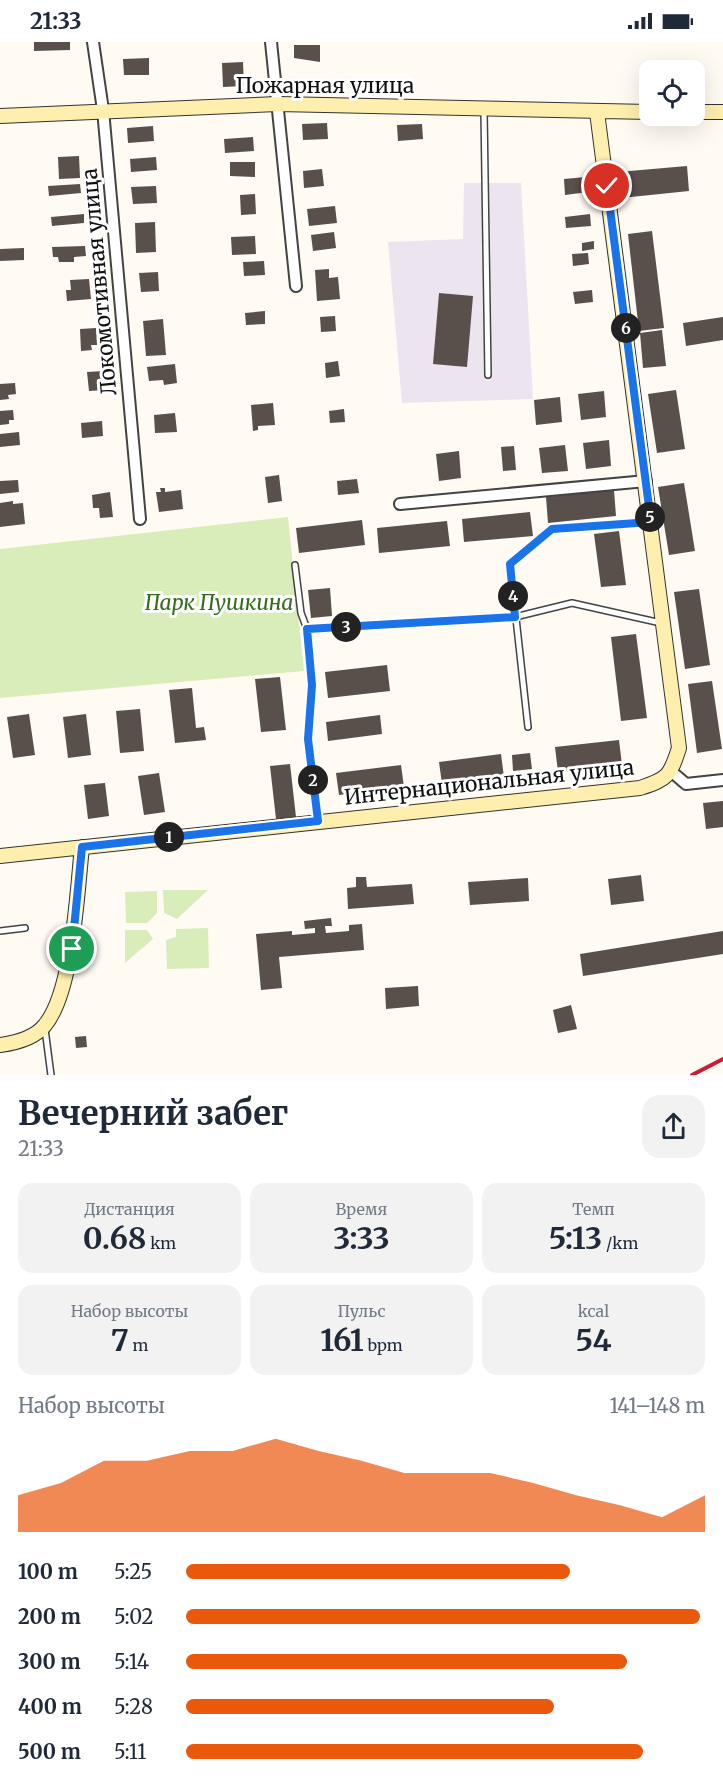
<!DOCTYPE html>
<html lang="ru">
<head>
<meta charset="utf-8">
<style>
	body { margin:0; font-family:Merriweather,serif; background:#f2f2f3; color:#1f2937; height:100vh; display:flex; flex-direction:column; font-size:22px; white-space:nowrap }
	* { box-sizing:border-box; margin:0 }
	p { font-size:20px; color:#747a83 }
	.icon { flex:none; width:33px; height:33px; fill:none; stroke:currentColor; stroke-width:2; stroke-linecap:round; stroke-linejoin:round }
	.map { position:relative; height:1033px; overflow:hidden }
	.drawer { display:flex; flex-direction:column; background:#fff; flex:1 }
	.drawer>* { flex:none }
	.buttons { position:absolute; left:639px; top:18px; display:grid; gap:12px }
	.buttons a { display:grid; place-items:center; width:66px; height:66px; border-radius:12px; background:#fff; box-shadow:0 6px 24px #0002; font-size:30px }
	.pin { position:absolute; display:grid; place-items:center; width:51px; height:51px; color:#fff; margin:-26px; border:3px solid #fff; border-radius:50%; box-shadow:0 2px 6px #0007 }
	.km { position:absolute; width:30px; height:30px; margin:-15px; border-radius:50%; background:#222; color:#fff; font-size:16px; line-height:30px; text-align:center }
	.round { display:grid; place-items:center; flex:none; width:63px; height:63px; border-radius:18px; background:#f2f2f3 }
	.head { display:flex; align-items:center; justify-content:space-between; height:102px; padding:0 18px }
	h1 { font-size:33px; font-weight:700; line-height:45px }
	.figures { display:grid; grid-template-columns:repeat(3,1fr); gap:9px; height:102px; padding:6px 18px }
	.figures div { display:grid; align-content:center; border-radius:15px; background:#f2f2f3; text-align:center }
	.figures b { font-size:30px; font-weight:700 }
	.figures small { font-size:16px; font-weight:400 }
	.figures p { font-size:16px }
	.chart { height:168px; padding:12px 18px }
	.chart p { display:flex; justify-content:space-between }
	.chart svg { width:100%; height:108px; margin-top:6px; fill:#ea580c; opacity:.7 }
	ul { padding:0 18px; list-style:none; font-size:20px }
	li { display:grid; grid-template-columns:96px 72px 1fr; align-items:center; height:45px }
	li i { height:15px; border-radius:8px; background:#ea580c }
	.status { display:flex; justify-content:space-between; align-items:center; height:42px; padding:0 30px; background:#fff; direction:ltr }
	.status svg { height:16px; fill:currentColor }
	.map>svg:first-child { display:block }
	.industrial { fill:#ece4ef }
	.green { fill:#d8edb9 }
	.building { fill:#594f4b }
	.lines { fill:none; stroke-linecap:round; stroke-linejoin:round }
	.lane-casing { stroke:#434343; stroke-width:8 }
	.street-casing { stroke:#434343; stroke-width:14 }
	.secondary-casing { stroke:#323232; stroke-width:16 }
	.lane { stroke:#fff; stroke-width:5 }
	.street { stroke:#fff; stroke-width:10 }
	.secondary { stroke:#ffefae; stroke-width:14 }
	.rail { stroke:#ca1e36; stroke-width:4 }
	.route-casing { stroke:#fff; stroke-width:12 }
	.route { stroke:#1a73e8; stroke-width:8 }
	.labels { text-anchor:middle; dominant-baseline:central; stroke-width:6; stroke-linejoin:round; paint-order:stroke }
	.street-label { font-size:21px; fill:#101010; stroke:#fff }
	.park-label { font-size:21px; font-style:italic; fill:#336d1b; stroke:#fff }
</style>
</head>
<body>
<div class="status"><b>21:33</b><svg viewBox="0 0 49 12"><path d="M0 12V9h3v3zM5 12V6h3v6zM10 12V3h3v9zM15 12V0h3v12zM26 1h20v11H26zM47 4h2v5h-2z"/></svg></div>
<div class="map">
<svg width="723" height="1033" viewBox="0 0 723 1033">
	<rect width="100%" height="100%" fill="#fffbf3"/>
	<path class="industrial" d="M 464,141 L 521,141 L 533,357 L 402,361 L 388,200 L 463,197 Z"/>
	<path class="green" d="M 288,475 L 304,629 L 0,656 L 0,507 Z
		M 163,848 L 208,848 L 177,877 L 164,871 Z
		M 157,849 L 157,871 L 147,881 L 126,881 L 125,850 Z
		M 208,886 L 209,926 L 167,927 L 166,898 L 176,895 L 176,887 Z
		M 125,888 L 147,888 L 153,897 L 125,921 Z"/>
	<path class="building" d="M 34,0 L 70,0 L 70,8 L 34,9 Z
		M 294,3 L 320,3 L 320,20 L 294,16 Z
		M 149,16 L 149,33 L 124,33 L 123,17 Z
		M 243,20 L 244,44 L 223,45 L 222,21 Z
		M 327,81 L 328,97 L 303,98 L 302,82 Z
		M 422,82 L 423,97 L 398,99 L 397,83 Z
		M 153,84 L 154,99 L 128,101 L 127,86 Z
		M 253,95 L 254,109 L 225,111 L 224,97 Z
		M 79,114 L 80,136 L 59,137 L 58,115 Z
		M 156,115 L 157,128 L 131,130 L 130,117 Z
		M 230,120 L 255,120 L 255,135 L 230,134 Z
		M 687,124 L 689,149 L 621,156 L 618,130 Z
		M 322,127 L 324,144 L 304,146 L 303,129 Z
		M 586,135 L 588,150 L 565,153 L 564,137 Z
		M 80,142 L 81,151 L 49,154 L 48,144 Z
		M 156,144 L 157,161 L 133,162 L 131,145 Z
		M 255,152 L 256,172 L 241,173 L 240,153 Z
		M 335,164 L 337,181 L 309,184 L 307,167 Z
		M 84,172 L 84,181 L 52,184 L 51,175 Z
		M 590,172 L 591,184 L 566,186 L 565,175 Z
		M 155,180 L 156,210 L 136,211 L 135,181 Z
		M 652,189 L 664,286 L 639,289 L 628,192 Z
		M 334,190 L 336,206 L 313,209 L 311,193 Z
		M 255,194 L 256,212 L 232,213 L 231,195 Z
		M 594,199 L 594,207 L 582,209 L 582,201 Z
		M 85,204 L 86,214 L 74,215 L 74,220 L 59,220 L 58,215 L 53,215 L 52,205 Z
		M 24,206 L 24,218 L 0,219 L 0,207 Z
		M 588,211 L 589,222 L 573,224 L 572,212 Z
		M 264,219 L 265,233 L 244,234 L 243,220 Z
		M 329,227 L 329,236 L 338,235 L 340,257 L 317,259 L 315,228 Z
		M 158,230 L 159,249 L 141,250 L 139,231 Z
		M 89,237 L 91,257 L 67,259 L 66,248 L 71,248 L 70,238 Z
		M 592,248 L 593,260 L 575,262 L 573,250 Z
		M 439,251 L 473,254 L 467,325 L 433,322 Z
		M 265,269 L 265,282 L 246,283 L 245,271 Z
		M 335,274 L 336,289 L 321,290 L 320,275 Z
		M 723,275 L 723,298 L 686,304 L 683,281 Z
		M 163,277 L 166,313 L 146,314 L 143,279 Z
		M 96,286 L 97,303 L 91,303 L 92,308 L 81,309 L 80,287 Z
		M 662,288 L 666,324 L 643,326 L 640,291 Z
		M 338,319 L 340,334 L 326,336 L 325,321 Z
		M 175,322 L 177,341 L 164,343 L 163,338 L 149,339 L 147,325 Z
		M 104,329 L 105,348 L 89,349 L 87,330 Z
		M 15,341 L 16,352 L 8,353 L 9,357 L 0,358 L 0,342 Z
		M 676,348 L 685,407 L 657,411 L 648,352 Z
		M 604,349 L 606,375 L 581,378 L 578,352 Z
		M 560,355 L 562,380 L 536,383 L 534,358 Z
		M 273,361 L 275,383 L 258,384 L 258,388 L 253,389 L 251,363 Z
		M 344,367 L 345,380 L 330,381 L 329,369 Z
		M 13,368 L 14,378 L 9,378 L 9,382 L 0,383 L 0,369 Z
		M 175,371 L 177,390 L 155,391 L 154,373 Z
		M 102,379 L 103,394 L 82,396 L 81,381 Z
		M 19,390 L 20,403 L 0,405 L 0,392 Z
		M 609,398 L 611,424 L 586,427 L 583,401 Z
		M 565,403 L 568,429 L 542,431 L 539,406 Z
		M 514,404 L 516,428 L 503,429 L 501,405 Z
		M 459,409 L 461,436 L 439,439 L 436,412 Z
		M 279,433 L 282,459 L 268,461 L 265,435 Z
		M 357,437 L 359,451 L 338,453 L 337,439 Z
		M 18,438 L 19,450 L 0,452 L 0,439 Z
		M 684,441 L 695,509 L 669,513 L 658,445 Z
		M 160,446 L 165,446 L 165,450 L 181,448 L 183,467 L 159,470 L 156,450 L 161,450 Z
		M 614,448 L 616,474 L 548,481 L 546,455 Z
		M 110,450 L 113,475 L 100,476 L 99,466 L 93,466 L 92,453 Z
		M 13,459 L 13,462 L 23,461 L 25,482 L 0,485 L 0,461 Z
		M 530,470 L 533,494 L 464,500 L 462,477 Z
		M 362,478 L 365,503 L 299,511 L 296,486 Z
		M 447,479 L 450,504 L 379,511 L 377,486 Z
		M 619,489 L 626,543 L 601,545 L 594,492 Z
		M 330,546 L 332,574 L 311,576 L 308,548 Z
		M 699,547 L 710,623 L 685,627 L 674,550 Z
		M 636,592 L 647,676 L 621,679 L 611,595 Z
		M 387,623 L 390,649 L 328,656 L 325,630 Z
		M 280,635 L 286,688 L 261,690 L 255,637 Z
		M 712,639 L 722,707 L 697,711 L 688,642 Z
		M 192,646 L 196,686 L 204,685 L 206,698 L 175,701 L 169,648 Z
		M 140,667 L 144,709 L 120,711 L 116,669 Z
		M 29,672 L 35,713 L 13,716 L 7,675 Z
		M 86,672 L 91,713 L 68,716 L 63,675 Z
		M 380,673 L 382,692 L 328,699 L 326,680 Z
		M 619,698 L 622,723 L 558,730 L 555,705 Z
		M 530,711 L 532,727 L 513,729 L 512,713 Z
		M 501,712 L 504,735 L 442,742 L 439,720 Z
		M 290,722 L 296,775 L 276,777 L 270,724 Z
		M 401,723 L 404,745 L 339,753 L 336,731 Z
		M 159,731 L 165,770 L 144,773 L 138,734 Z
		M 105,741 L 109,774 L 88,777 L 84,743 Z
		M 723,759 L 723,785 L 706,787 L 703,761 Z
		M 641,833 L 644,859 L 611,863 L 608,837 Z
		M 356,835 L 366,835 L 367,845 L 412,842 L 414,862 L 348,867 L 347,846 L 356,845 Z
		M 528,836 L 529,859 L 470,863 L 468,840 Z
		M 331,876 L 332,884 L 325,884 L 326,891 L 349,889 L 349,883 L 362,882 L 364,908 L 279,915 L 282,946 L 261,948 L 256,892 L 292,889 L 292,893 L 315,891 L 315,886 L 305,887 L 304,879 Z
		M 723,889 L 723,912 L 583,934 L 580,912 Z
		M 418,944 L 419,964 L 386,967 L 385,946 Z
		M 571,963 L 577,987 L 558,991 L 553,968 Z
		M 86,994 L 87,1005 L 76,1006 L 75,995 Z"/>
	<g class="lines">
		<g class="lane-casing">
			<path id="lane" d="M 484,69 L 488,333
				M 295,523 L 301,571 L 307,587 L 312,643 L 308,697 L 318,779
				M 307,587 L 515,575 L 572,561 L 661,581
				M 528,685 L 510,522 L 552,487 L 650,481
				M 0,889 L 25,886
				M 45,987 L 51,1033"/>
		</g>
		<g class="street-casing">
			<path id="street" d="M 93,0 L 103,68 L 140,477
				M 271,0 L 296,244
				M 400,462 L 646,439
				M 672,730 L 686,742 L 723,738"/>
		</g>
		<g class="secondary-casing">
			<path id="secondary" d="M 694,70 L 723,70
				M 0,74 L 278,62 L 650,70
				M 0,814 L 640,746 C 668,737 670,734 679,706 L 597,70
				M 0,1003 C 15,1001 35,996 45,983 C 73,949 77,850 82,805"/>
		</g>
		<use href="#lane" class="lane"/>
		<use href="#street" class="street"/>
		<use href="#secondary" class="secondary"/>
		<path class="rail" d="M 692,1033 L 723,1017"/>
	</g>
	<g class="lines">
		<g class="route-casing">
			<path id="route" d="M 72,907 L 82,805 L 318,779 L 308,697 L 312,643 L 307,587 L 515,575 L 510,522 L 552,487 L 651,480 L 607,144"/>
		</g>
		<use href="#route" class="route"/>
	</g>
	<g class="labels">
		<g class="street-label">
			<text x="325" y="43">Пожарная улица</text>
			<text transform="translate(99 240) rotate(-95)">Локомотивная улица</text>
			<text transform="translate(489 740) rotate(-6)">Интернациональная улица</text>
		</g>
		<g class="park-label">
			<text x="219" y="560">Парк Пушкина</text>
		</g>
	</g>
</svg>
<div class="buttons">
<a><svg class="icon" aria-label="locate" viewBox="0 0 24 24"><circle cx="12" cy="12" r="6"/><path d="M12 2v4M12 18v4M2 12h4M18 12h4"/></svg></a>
</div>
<div class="pin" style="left:72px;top:907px;background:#1e9e55"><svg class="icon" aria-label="arrive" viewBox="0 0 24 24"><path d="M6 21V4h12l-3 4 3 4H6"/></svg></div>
<div class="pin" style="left:607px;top:144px;background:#d93025"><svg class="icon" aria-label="check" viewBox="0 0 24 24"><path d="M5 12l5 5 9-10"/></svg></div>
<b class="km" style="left:169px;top:795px">1</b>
<b class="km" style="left:313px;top:738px">2</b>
<b class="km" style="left:346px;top:585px">3</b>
<b class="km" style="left:513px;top:554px">4</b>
<b class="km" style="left:650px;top:475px">5</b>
<b class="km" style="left:626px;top:286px">6</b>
</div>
<section class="drawer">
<div class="head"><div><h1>Вечерний забег</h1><p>21:33</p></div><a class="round"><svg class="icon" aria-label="share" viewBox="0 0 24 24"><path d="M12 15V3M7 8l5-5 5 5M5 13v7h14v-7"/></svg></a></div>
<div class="figures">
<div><p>Дистанция</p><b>0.68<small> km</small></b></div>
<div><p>Время</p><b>3:33</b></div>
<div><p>Темп</p><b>5:13<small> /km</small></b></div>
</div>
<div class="figures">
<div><p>Набор высоты</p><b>7<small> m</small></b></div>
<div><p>Пульс</p><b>161<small> bpm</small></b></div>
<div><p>kcal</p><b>54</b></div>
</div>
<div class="chart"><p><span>Набор высоты</span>141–148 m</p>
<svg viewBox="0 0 160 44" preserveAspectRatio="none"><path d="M0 44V29L10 24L20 15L30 15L40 11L50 11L60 6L70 11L80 15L90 20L100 20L110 20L120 24L130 29L140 33L150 38L160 29V44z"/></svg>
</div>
<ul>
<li><b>100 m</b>5:25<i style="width:74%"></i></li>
<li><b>200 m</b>5:02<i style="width:99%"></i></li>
<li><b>300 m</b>5:14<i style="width:85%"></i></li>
<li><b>400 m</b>5:28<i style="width:71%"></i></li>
<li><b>500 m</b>5:11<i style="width:88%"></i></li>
</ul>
</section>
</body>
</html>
